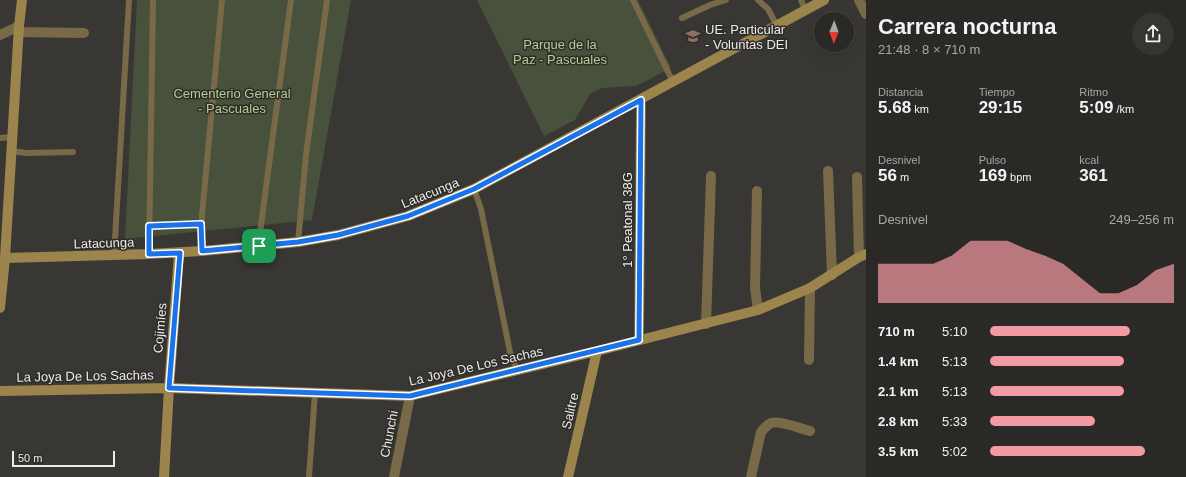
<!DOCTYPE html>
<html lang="es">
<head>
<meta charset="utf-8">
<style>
	body { margin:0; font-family:Arial,sans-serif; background:#373532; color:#f1f3f6; height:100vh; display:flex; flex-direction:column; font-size:15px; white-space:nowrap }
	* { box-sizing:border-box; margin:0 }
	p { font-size:13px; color:#a6a6a7 }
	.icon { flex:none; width:22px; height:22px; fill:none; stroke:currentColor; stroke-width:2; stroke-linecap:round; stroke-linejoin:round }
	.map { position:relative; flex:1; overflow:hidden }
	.panel { display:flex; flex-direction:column; background:#2b2926; width:320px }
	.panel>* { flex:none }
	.needle { width:26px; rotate:181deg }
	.fabs { position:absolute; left:814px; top:12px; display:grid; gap:8px }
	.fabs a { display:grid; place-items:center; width:40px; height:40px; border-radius:50%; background:#2b2926; box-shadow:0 4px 16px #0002,0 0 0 1px #474543; font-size:20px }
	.scale { position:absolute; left:12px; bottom:10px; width:103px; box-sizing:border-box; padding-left:4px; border:2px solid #ebeae7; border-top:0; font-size:11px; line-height:14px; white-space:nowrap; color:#ebeae7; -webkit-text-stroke:3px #2f2d29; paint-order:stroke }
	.pin { position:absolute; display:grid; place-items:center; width:34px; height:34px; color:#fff; margin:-17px; border-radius:8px; box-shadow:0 2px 6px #0006 }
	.round { display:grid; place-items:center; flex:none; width:42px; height:42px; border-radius:21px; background:#373532 }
	.overview { display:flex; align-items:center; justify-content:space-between; height:68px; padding:0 12px }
	h1 { font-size:22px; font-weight:700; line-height:30px }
	.figures { display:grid; grid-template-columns:repeat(3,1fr); gap:6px; height:68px; padding:4px 12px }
	.figures div { display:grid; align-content:center }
	.figures b { font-size:17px; font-weight:700 }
	.figures small { font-size:11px; font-weight:400 }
	.figures p { font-size:11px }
	.chart { height:112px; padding:8px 12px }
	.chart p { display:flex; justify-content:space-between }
	.chart svg { width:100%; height:72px; margin-top:4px; fill:#f49aa3; opacity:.7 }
	ul { padding:0 12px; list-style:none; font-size:13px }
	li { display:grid; grid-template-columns:64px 48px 1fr; align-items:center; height:30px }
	li i { height:10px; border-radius:5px; background:#f49aa3 }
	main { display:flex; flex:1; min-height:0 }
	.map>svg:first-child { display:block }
	.green { fill:#47513c }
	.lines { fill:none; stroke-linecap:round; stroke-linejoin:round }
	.lane { stroke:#786948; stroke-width:6 }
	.street { stroke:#786948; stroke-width:10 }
	.secondary { stroke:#9c854d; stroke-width:10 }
	.route-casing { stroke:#fff; stroke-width:8 }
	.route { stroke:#1a73e8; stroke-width:5 }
	.labels { text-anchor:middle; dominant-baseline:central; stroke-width:3; stroke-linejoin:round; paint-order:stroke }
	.poi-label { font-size:13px; fill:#ebeae7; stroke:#2f2d29; text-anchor:start }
	.park-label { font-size:13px; fill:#b1cd90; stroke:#2f2d29 }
	.street-label { font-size:13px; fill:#ebeae7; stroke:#2f2d29 }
</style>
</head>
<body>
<main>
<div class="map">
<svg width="866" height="477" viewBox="0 0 866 477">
	<rect width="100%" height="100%" fill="#393733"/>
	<path class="green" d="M 137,0 L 351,0 L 312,220 L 125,239 Z
		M 477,0 L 638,0 L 671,68 L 636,86 L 602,88 L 590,94 L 575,120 L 544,136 Z"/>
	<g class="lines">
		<path class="lane" d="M 633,0 L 673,82
			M 758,0 L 768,9 L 777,26
			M 801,0 L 805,10
			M 682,18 L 710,5 L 726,0
			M 0,138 L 12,137
			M 11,151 L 27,153 L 73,152
			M 474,189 L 481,209 L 510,352 L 517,370
			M 149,227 L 201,224
			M 298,242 L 306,155 L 327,0
			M 259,246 L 261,225 L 291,0
			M 202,251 L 202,215 L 222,0
			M 149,254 L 153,0
			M 114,256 L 129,0
			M 309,477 L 315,393"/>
		<path class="street" d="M 859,0 L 866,14
			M 18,32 L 84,33
			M 0,35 L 19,26
			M 828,171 L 832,275
			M 857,177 L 859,257
			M 757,191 L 755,288 L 758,310
			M 706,324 L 711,176
			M 639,340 L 641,100
			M 809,360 L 810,288
			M 394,477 L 410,396
			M 751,477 L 761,432 C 764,429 766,425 771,423 C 779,420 801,429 810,431"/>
		<path class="secondary" d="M 5,258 L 149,254 L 202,251 L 298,242 L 338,235 L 408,216 L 474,189 L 824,0
			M 0,308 L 5,258 L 19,26 L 22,0
			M 0,391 L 169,388 L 410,396 L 597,351 L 758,310 L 810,288 L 859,257 L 866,254
			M 164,477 L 169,388 L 179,253
			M 568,477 L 597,351"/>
	</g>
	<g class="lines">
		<g class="route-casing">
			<path id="route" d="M 641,100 L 639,340 L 410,396 L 169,388 L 180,253 L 149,254 L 149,226 L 201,224 L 202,251 L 298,242 L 338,235 L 408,216 L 474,189 Z"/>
		</g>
		<use href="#route" class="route"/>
	</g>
	<defs>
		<g id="school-bare" transform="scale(1.2)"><path d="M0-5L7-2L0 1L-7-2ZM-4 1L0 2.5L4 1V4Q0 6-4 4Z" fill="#8d6e63" stroke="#2f2d29" stroke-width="2.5" paint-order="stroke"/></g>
	</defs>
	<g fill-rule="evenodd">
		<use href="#school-bare" x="693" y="36"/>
	</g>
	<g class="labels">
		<g class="poi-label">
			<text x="705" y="29">UE. Particular<tspan x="705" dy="15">- Voluntas DEI</tspan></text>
		</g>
		<g class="park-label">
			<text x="560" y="44">Parque de la<tspan x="560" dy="15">Paz - Pascuales</tspan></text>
			<text x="232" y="93">Cementerio General<tspan x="232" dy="15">- Pascuales</tspan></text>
		</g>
		<g class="street-label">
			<text transform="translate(430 193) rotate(-22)">Latacunga</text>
			<text transform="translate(627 220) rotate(-90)">1° Peatonal 38G</text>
			<text transform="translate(104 243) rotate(-2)">Latacunga</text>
			<text transform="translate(160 328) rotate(-85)">Cojimíes</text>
			<text transform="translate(476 366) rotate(-13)">La Joya De Los Sachas</text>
			<text transform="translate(85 376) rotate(-1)">La Joya De Los Sachas</text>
			<text transform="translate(570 411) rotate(-77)">Salitre</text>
			<text transform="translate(389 434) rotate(-79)">Chunchi</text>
		</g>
	</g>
</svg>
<div class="fabs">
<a><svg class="needle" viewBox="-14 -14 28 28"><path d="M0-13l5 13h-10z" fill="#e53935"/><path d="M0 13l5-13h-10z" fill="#a6a6a7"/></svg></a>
</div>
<div class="scale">50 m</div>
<div class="pin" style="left:259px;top:246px;background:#1e9e55"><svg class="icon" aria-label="arrive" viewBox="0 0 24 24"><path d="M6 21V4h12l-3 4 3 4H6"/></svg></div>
</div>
<section class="panel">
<div class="overview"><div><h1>Carrera nocturna</h1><p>21:48 · 8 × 710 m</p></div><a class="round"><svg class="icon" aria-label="share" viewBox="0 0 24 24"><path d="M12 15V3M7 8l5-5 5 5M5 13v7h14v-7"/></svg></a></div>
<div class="figures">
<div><p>Distancia</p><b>5.68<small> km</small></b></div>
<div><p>Tiempo</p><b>29:15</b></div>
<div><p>Ritmo</p><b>5:09<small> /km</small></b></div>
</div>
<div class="figures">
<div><p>Desnivel</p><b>56<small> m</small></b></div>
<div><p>Pulso</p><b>169<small> bpm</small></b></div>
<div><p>kcal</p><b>361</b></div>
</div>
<div class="chart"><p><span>Desnivel</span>249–256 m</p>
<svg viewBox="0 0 160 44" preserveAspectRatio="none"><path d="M0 44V20L10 20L20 20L30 20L40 15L50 6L60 6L70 6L80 11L90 15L100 20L110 29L120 38L130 38L140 33L150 24L160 20V44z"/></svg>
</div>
<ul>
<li><b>710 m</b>5:10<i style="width:76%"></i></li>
<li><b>1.4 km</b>5:13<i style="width:73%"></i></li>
<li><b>2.1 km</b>5:13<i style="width:73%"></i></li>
<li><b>2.8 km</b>5:33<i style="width:57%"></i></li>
<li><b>3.5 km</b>5:02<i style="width:84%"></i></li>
</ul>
</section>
</main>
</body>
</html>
